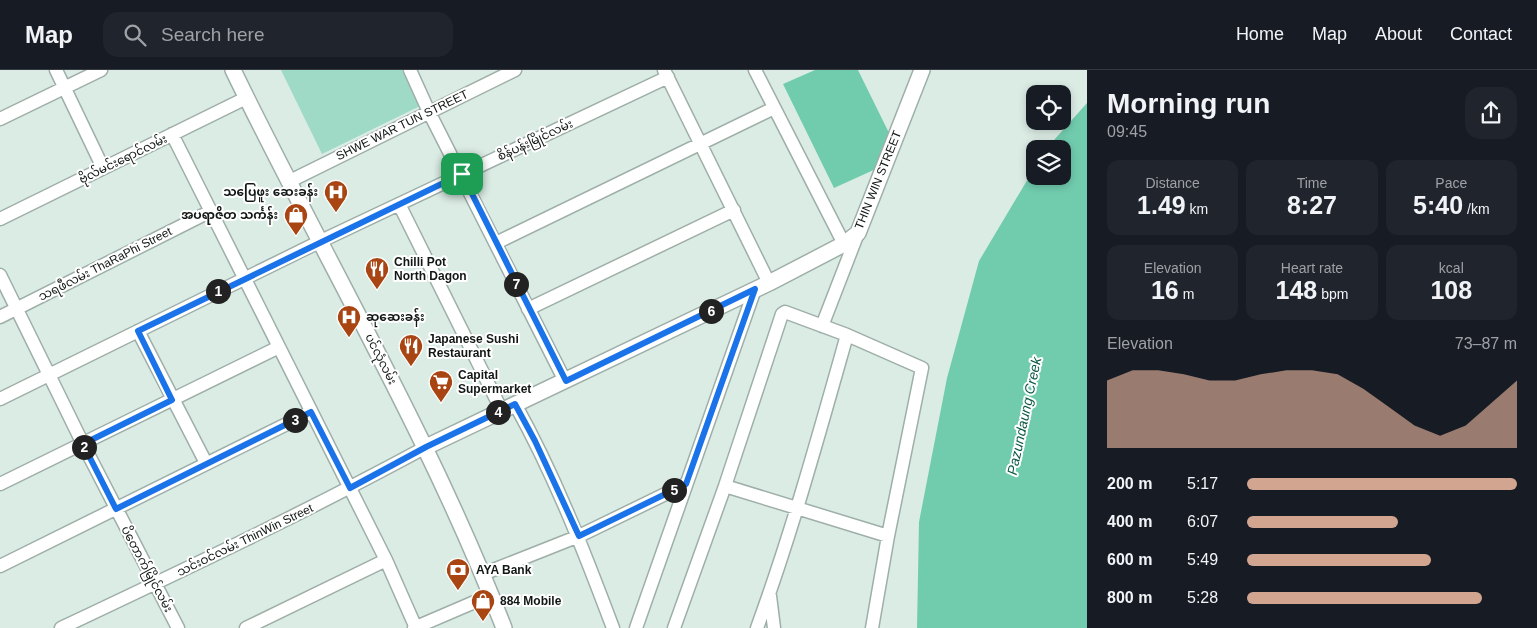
<!DOCTYPE html>
<html lang="en">
<head>
<meta charset="utf-8">
<style>
	body { margin:0; font-family:Arial,"Noto Sans Myanmar",sans-serif; background:#20242c; color:#f1f3f6; height:100vh; display:flex; flex-direction:column; font-size:19px; white-space:nowrap }
	* { box-sizing:border-box; margin:0 }
	p { font-size:16px; color:#9ea1a6 }
	.icon { flex:none; width:28px; height:28px; fill:none; stroke:currentColor; stroke-width:2; stroke-linecap:round; stroke-linejoin:round }
	.map { position:relative; flex:1; overflow:hidden }
	.drawer { display:flex; flex-direction:column; background:#171b24; width:450px }
	.drawer>* { flex:none }
	.fabs { position:absolute; left:1026px; top:15px; display:grid; gap:10px }
	.fabs a { display:grid; place-items:center; width:45px; height:45px; border-radius:10px; background:#171b24; box-shadow:0 2px 8px #0003; font-size:25px }
	.pin { position:absolute; display:grid; place-items:center; width:42px; height:42px; color:#fff; margin:-21px; border-radius:10px; box-shadow:0 2px 8px #0006 }
	.km { position:absolute; width:25px; height:25px; margin:-12px; border-radius:50%; background:#222; color:#fff; font-size:14px; line-height:25px; text-align:center }
	.round { display:grid; place-items:center; flex:none; width:52px; height:52px; border-radius:15px; background:#20242c }
	.head { display:flex; align-items:center; justify-content:space-between; height:85px; padding:0 20px }
	h1 { font-size:28px; font-weight:700; line-height:38px }
	.metrics { display:grid; grid-template-columns:repeat(3,1fr); gap:8px; height:85px; padding:5px 20px }
	.metrics div { display:grid; align-content:center; border-radius:12px; background:#20242c; text-align:center }
	.metrics b { font-size:25px; font-weight:700 }
	.metrics small { font-size:14px; font-weight:400 }
	.metrics p { font-size:14px }
	.chart { height:140px; padding:10px 20px }
	.chart p { display:flex; justify-content:space-between }
	.chart svg { width:100%; height:90px; margin-top:5px; fill:#d1a58f; opacity:.7 }
	ul { padding:0 20px; list-style:none; font-size:16px }
	li { display:grid; grid-template-columns:80px 60px 1fr; align-items:center; height:38px }
	li i { height:12px; border-radius:6px; background:#d1a58f }
	header { display:flex; align-items:center; gap:30px; box-sizing:border-box; height:70px; padding:0 25px; background:#171b24; border-bottom:1px solid #363941 }
	header strong { font-size:24px }
	nav { display:flex; gap:28px; margin-inline-start:auto; font-size:18px }
	.search { width:350px; height:45px; background:#20242c; display:flex; align-items:center; gap:12px; box-sizing:border-box; padding:0 18px; border-radius:15px; color:#9ea1a6; font-size:19px }
	main { display:flex; flex:1; min-height:0 }
	.map>svg:first-child { display:block }
	.green { fill:#9edac5 }
	.water { fill:#71ccae }
	.lines { fill:none; stroke-linecap:round; stroke-linejoin:round }
	.minor-casing { stroke:#9eaea8; stroke-width:15 }
	.major-casing { stroke:#9eaea8; stroke-width:18 }
	.minor { stroke:#fff; stroke-width:12 }
	.major { stroke:#fff; stroke-width:15 }
	.route-casing { stroke:#fff; stroke-width:10 }
	.route { stroke:#1a73e8; stroke-width:6 }
	.labels { text-anchor:middle; dominant-baseline:central; stroke-width:4; stroke-linejoin:round; paint-order:stroke }
	.street-label { font-size:12px; fill:#111715; stroke:#fff }
	.poi-label { font-size:12px; font-weight:bold; fill:#111715; stroke:#fff; text-anchor:start }
	.water-label { font-size:14px; font-style:italic; fill:#0b5845; stroke:#fff }
</style>
</head>
<body>
<header>
<strong>Map</strong>
<div class="search"><svg class="icon" aria-label="search" viewBox="0 0 24 24"><circle cx="10" cy="10" r="6"/><path d="M15 15l6 6"/></svg>Search here</div>
<nav><a>Home</a><a>Map</a><a>About</a><a>Contact</a></nav>
</header>
<main>
<div class="map">
<svg width="1087" height="558" viewBox="0 0 1087 558">
	<rect width="100%" height="100%" fill="#dbece5"/>
	<path class="green" d="M 281,0 L 402,0 L 420,36 L 322,84 Z"/>
	<path class="water" d="M 815,0 L 858,0 L 890,65 L 878,98 L 834,118 L 783,14 Z
		M 1087,33 L 1087,558 L 917,558 L 919,452 L 947,308 L 979,191 L 1035,97 L 1035,106 L 1062,106 L 1062,79 L 1046,79 Z"/>
	<g class="lines">
		<g class="minor-casing">
			<path id="minor" d="M 56,0 L 103,98
				M 410,0 L 429,42 L 565,311
				M 664,0 L 769,213
				M 755,0 L 844,174
				M 0,49 L 101,0
				M 172,64 L 386,490 L 416,558
				M 290,111 L 515,0
				M 399,134 L 502,341
				M 0,149 L 246,28
				M 496,173 L 774,38
				M 0,205 L 83,374 L 178,558
				M 528,239 L 734,140
				M 0,247 L 211,141
				M 822,256 L 858,163
				M 138,261 L 206,393
				M 0,329 L 321,171 L 668,7
				M 515,334 C 555,406 584,481 613,558
				M 0,414 L 279,277
				M 725,416 L 888,466
				M 0,496 L 311,342
				M 483,504 L 579,466 L 686,414
				M 770,526 L 774,558
				M 61,558 C 184,500 306,442 426,377
				M 246,558 L 386,490
				M 414,558 L 491,525
				M 636,558 L 755,219
				M 674,558 L 725,416 L 782,244 L 785,242 L 847,265 L 922,298 L 888,466 L 872,558
				M 757,558 C 792,462 819,364 847,265"/>
		</g>
		<g class="major-casing">
			<path id="major" d="M 233,0 C 323,186 429,364 504,558
				M 426,377 L 769,213 L 844,174 L 858,163 L 922,0"/>
		</g>
		<use href="#minor" class="minor"/>
		<use href="#major" class="major"/>
	</g>
	<g class="lines">
		<g class="route-casing">
			<path id="route" d="M 462,104 L 566,311 L 755,219 L 686,414 L 579,466 L 535,371 L 515,334 L 426,377 L 350,418 L 311,342 L 116,439 L 83,374 L 172,330 L 138,261 Z"/>
		</g>
		<use href="#route" class="route"/>
	</g>
	<defs>
		<g id="hospital-pin" transform="scale(1.25)"><path d="M0 17L-7.5 6A9.5 9.5 0 1 1 7.5 6Z" fill="#a94512" stroke="#fff"/><path d="M-5-5h3v3.5h4V-5h3V5h-3V1.5h-4V5h-3Z" fill="#fff"/></g>
		<g id="shop-pin" transform="scale(1.25)"><path d="M0 17L-7.5 6A9.5 9.5 0 1 1 7.5 6Z" fill="#a94512" stroke="#fff"/><path d="M-5-2.5h2.3a2.7 3.5 0 0 1 5.4 0H5L5.5 6h-11ZM-1.5-2.5h3a1.5 2.3 0 0 0-3 0Z" fill="#fff"/></g>
		<g id="restaurant-pin" transform="scale(1.25)"><path d="M0 17L-7.5 6A9.5 9.5 0 1 1 7.5 6Z" fill="#a94512" stroke="#fff"/><path d="M-5-6h1v4h1v-4h1v4h1v-4h1v5L-1.5 .5V6h-2V.5L-5-1ZM5-6V6H3V1.5H1.5Q1.5-4 5-6Z" fill="#fff"/></g>
		<g id="supermarket-pin" transform="scale(1.25)"><path d="M0 17L-7.5 6A9.5 9.5 0 1 1 7.5 6Z" fill="#a94512" stroke="#fff"/><path d="M-6-5.5h2.5l.6 2H6L4.5 2H-2.5L-4.4-4H-6ZM-1.5 3.2a1.3 1.3 0 1 0 .1 0ZM3 3.2a1.3 1.3 0 1 0 .1 0Z" fill="#fff"/></g>
		<g id="bank-pin" transform="scale(1.25)"><path d="M0 17L-7.5 6A9.5 9.5 0 1 1 7.5 6Z" fill="#a94512" stroke="#fff"/><path d="M-6-4H6V4H-6ZM0-2.3a2.3 2.3 0 1 0 0 4.6a2.3 2.3 0 1 0 0-4.6Z" fill="#fff"/></g>
	</defs>
	<g fill-rule="evenodd">
		<use href="#hospital-pin" x="336" y="122"/>
		<use href="#shop-pin" x="296" y="145"/>
		<use href="#restaurant-pin" x="377" y="199"/>
		<use href="#hospital-pin" x="349" y="247"/>
		<use href="#restaurant-pin" x="411" y="276"/>
		<use href="#supermarket-pin" x="441" y="312"/>
		<use href="#bank-pin" x="458" y="500"/>
		<use href="#shop-pin" x="483" y="531"/>
	</g>
	<g class="labels">
		<g class="street-label">
			<text transform="translate(402 55) rotate(-26)">SHWE WAR TUN STREET</text>
			<text transform="translate(535 70) rotate(-25)">စိန်ပန်းမြိုင်လမ်း</text>
			<text transform="translate(123 89) rotate(-26)">ဗိုလ်မင်းရောင်လမ်း</text>
			<text transform="translate(878 110) rotate(-68)">THIN WIN STREET</text>
			<text transform="translate(105 194) rotate(-27)">သရဖီလမ်း ThaRaPhi Street</text>
			<text transform="translate(381 289) rotate(63)">ပင်လုံလမ်း</text>
			<text transform="translate(245 470) rotate(-26)">သင်းဝင်လမ်း ThinWin Street</text>
			<text transform="translate(147 499) rotate(62)">ပိတောက်မြိုင်လမ်း</text>
		</g>
		<g class="poi-label">
			<text x="318" y="122" text-anchor="end">သပြေဖူး ဆေးခန်း</text>
			<text x="278" y="145" text-anchor="end">အပရာဇိတ သင်္ကန်း</text>
			<text x="394" y="192">Chilli Pot<tspan x="394" dy="14">North Dagon</tspan></text>
			<text x="366" y="247">ဆုဆေးခန်း</text>
			<text x="428" y="269">Japanese Sushi<tspan x="428" dy="14">Restaurant</tspan></text>
			<text x="458" y="305">Capital<tspan x="458" dy="14">Supermarket</tspan></text>
			<text x="476" y="500">AYA Bank</text>
			<text x="500" y="531">884 Mobile</text>
		</g>
		<g class="water-label">
			<text transform="translate(1024 346) rotate(-78)">Pazundaung Creek</text>
		</g>
	</g>
</svg>
<div class="fabs">
<a><svg class="icon" aria-label="locate" viewBox="0 0 24 24"><circle cx="12" cy="12" r="6"/><path d="M12 2v4M12 18v4M2 12h4M18 12h4"/></svg></a>
<a><svg class="icon" aria-label="layers" viewBox="0 0 24 24"><path d="M12 4l9 5-9 5-9-5zM3 14l9 5 9-5"/></svg></a>
</div>
<div class="pin" style="left:462px;top:104px;background:#1e9e55"><svg class="icon" aria-label="arrive" viewBox="0 0 24 24"><path d="M6 21V4h12l-3 4 3 4H6"/></svg></div>
<b class="km" style="left:218px;top:221px">1</b>
<b class="km" style="left:84px;top:377px">2</b>
<b class="km" style="left:295px;top:350px">3</b>
<b class="km" style="left:498px;top:342px">4</b>
<b class="km" style="left:674px;top:420px">5</b>
<b class="km" style="left:711px;top:241px">6</b>
<b class="km" style="left:516px;top:214px">7</b>
</div>
<section class="drawer">
<div class="head"><div><h1>Morning run</h1><p>09:45</p></div><a class="round"><svg class="icon" aria-label="share" viewBox="0 0 24 24"><path d="M12 15V3M7 8l5-5 5 5M5 13v7h14v-7"/></svg></a></div>
<div class="metrics">
<div><p>Distance</p><b>1.49<small> km</small></b></div>
<div><p>Time</p><b>8:27</b></div>
<div><p>Pace</p><b>5:40<small> /km</small></b></div>
</div>
<div class="metrics">
<div><p>Elevation</p><b>16<small> m</small></b></div>
<div><p>Heart rate</p><b>148<small> bpm</small></b></div>
<div><p>kcal</p><b>108</b></div>
</div>
<div class="chart"><p><span>Elevation</span>73–87 m</p>
<svg viewBox="0 0 160 44" preserveAspectRatio="none"><path d="M0 44V11L10 6L20 6L30 8L40 11L50 11L60 8L70 6L80 6L90 8L100 15L110 24L120 33L130 38L140 33L150 22L160 11V44z"/></svg>
</div>
<ul>
<li><b>200 m</b>5:17<i style="width:100%"></i></li>
<li><b>400 m</b>6:07<i style="width:56%"></i></li>
<li><b>600 m</b>5:49<i style="width:68%"></i></li>
<li><b>800 m</b>5:28<i style="width:87%"></i></li>
</ul>
</section>
</main>
</body>
</html>
